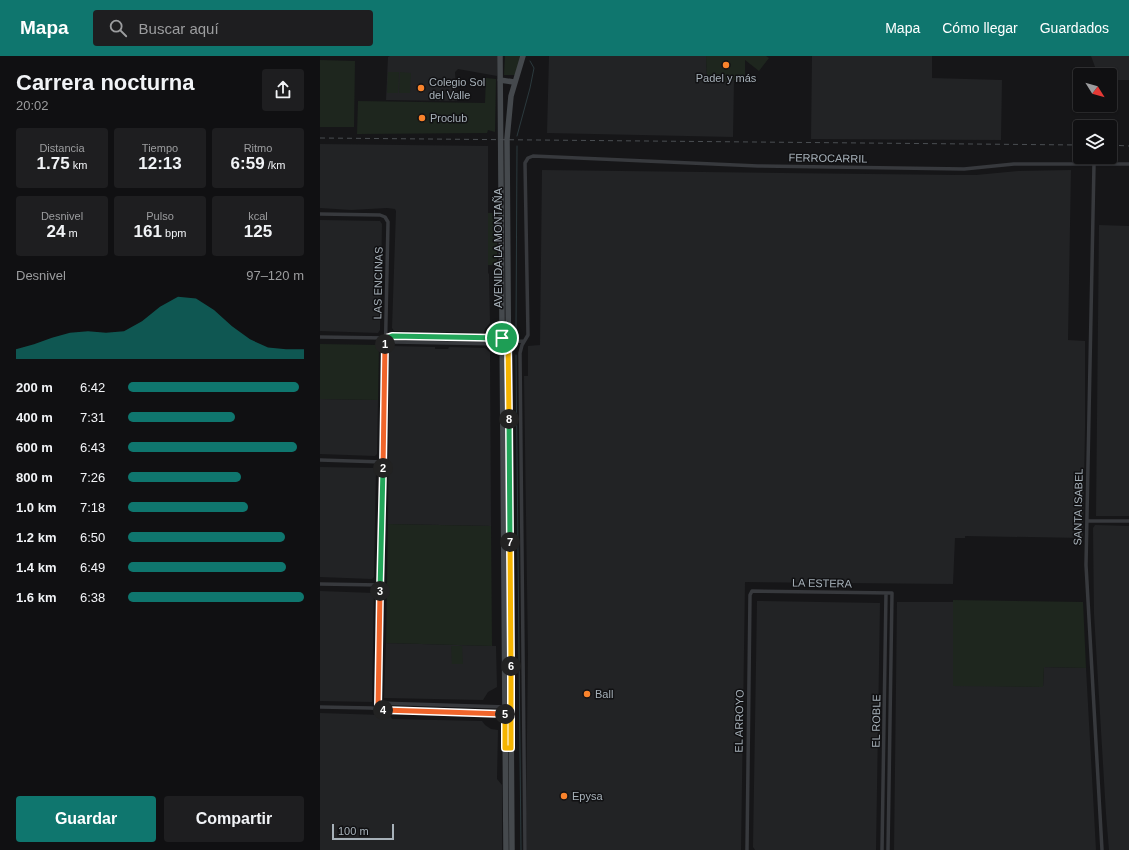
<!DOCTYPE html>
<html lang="es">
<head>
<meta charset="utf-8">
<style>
	body { margin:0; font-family:Arial,sans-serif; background:#1e1e20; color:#f1f3f6; height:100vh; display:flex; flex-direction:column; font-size:15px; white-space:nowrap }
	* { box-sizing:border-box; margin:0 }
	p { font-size:13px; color:#9c9d9f }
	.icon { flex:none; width:22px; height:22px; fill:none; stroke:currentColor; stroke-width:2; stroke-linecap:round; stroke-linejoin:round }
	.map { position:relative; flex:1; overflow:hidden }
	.sheet { display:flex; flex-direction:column; background:#101012; width:320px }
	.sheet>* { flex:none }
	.needle { width:26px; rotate:127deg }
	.controls { position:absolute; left:753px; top:12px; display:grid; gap:8px }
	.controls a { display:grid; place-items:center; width:44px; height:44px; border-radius:4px; background:#101012; box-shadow:0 1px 3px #0004,0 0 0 1px #303032; font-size:20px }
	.scale { position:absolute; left:12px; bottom:10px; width:62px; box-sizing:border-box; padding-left:4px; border:2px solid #a7b1b9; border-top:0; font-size:11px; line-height:14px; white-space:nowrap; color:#a7b1b9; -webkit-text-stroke:3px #111113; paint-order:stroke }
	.pin { position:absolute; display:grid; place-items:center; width:34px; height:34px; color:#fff; margin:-17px; border:2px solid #fff; border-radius:50%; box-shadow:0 1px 4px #0007 }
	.km { position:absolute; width:20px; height:20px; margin:-10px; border-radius:50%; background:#222; color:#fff; font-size:11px; line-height:20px; text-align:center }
	.round { display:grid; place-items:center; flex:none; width:42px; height:42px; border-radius:4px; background:#1e1e20 }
	.summary { display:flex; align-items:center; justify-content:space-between; height:68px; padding:0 16px }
	h1 { font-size:22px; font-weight:800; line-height:30px }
	.figures { display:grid; grid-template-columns:repeat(3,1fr); gap:6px; height:68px; padding:4px 16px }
	.figures div { display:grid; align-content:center; border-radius:4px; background:#1e1e20; text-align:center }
	.figures b { font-size:17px; font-weight:800 }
	.figures small { font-size:11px; font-weight:400 }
	.figures p { font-size:11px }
	.chart { height:112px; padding:8px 16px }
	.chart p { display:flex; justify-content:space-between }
	.chart svg { width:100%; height:72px; margin-top:4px; fill:#0f766e; opacity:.7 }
	.action { display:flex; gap:8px; margin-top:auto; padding:8px 16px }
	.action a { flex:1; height:46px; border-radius:4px; background:#0f766e; color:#fff; font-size:16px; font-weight:800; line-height:46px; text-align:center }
	.action a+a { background:#1e1e20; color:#f1f3f6 }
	ul { padding:0 16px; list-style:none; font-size:13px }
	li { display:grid; grid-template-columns:64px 48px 1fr; align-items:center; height:30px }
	li i { height:10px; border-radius:5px; background:#0f766e }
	header { display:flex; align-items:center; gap:24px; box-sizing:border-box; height:56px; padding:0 20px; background:#0f766e; color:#fff }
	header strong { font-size:19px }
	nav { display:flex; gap:22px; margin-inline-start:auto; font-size:14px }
	.search { width:280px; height:36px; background:#1e1e20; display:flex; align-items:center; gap:10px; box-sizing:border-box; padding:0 14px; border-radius:4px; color:#9c9d9f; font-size:15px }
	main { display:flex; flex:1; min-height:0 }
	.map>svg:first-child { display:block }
	.built { fill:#222325 }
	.green { fill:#1e261e }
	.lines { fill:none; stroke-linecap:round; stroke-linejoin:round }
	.stream { stroke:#2b393d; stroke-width:1 }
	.street { stroke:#37393d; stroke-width:3.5 }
	.secondary { stroke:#45494d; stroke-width:5.5 }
	.rail { stroke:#4a4e52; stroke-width:1; stroke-dasharray:5 4; stroke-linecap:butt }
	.split-1-casing { stroke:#fff; stroke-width:8 }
	.split-2-casing { stroke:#fff; stroke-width:8 }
	.split-3-casing { stroke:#fff; stroke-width:8 }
	.split-4-casing { stroke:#fff; stroke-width:8 }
	.split-5-casing { stroke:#fff; stroke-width:8 }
	.split-6-casing { stroke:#fff; stroke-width:8 }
	.split-7-casing { stroke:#fff; stroke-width:8 }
	.split-8-casing { stroke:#fff; stroke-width:8 }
	.split-9-casing { stroke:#fff; stroke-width:8 }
	.split-1 { stroke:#22a559; stroke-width:5 }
	.split-2 { stroke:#f0652b; stroke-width:5 }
	.split-3 { stroke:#22a559; stroke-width:5 }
	.split-4 { stroke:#f0652b; stroke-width:5 }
	.split-5 { stroke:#f0652b; stroke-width:5 }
	.split-6 { stroke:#f5b400; stroke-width:5 }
	.split-7 { stroke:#f5b400; stroke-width:5 }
	.split-8 { stroke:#22a559; stroke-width:5 }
	.split-9 { stroke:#f5b400; stroke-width:5 }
	.poi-dot { fill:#f9832c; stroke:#111113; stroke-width:1.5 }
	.labels { text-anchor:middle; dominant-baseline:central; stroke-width:3; stroke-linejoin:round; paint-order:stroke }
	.poi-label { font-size:11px; fill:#a7b1b9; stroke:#111113; text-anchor:start }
	.street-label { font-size:11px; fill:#a7b1b9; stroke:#111113 }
</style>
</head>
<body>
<header>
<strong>Mapa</strong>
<div class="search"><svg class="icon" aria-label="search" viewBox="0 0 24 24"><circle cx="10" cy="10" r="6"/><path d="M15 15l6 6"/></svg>Buscar aquí</div>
<nav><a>Mapa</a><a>Cómo llegar</a><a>Guardados</a></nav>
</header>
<main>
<section class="sheet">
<div class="summary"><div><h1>Carrera nocturna</h1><p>20:02</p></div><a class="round"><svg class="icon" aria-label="share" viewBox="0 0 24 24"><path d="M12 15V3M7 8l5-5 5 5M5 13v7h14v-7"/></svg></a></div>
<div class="figures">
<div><p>Distancia</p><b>1.75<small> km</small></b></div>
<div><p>Tiempo</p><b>12:13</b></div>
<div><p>Ritmo</p><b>6:59<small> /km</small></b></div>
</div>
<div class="figures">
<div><p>Desnivel</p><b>24<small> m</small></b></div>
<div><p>Pulso</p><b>161<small> bpm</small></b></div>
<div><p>kcal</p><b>125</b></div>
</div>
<div class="chart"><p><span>Desnivel</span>97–120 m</p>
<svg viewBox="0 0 160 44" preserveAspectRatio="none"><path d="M0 44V38L10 35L20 31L30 28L40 27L50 28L60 27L70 21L80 12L90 6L100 7L110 14L120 24L130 32L140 37L150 38L160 38V44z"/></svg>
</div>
<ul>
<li><b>200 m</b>6:42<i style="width:97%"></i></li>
<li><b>400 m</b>7:31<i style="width:61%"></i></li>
<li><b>600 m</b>6:43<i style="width:96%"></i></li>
<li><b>800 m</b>7:26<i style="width:64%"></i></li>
<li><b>1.0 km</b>7:18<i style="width:68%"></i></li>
<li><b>1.2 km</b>6:50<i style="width:89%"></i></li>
<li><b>1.4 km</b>6:49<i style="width:90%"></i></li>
<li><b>1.6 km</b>6:38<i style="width:100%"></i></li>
</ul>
<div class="action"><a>Guardar</a><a>Compartir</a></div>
</section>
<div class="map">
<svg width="809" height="794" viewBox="0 0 809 794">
	<rect width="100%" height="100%" fill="#161618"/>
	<path class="built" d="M 70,0 L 177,0 L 177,20 L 138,13 L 135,16 L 137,45 L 66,44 L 68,1 Z
		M 229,0 L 386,0 L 387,25 L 414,24 L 413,81 L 227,77 Z
		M 492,0 L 612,0 L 612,22 L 682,24 L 681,84 L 491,83 Z
		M 771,0 L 809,0 L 809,24 L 790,24 L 790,19 L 778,19 Z
		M 0,88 L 168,90 L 168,217 L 169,218 L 170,267 L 165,273 L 164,277 L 74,275 L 72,272 L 76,155 L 75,153 L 67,152 L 31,154 L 0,152 Z
		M 222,114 L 636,119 L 656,119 L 698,115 L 751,114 L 748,284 L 765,285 L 765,372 L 763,482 L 645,480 L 645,482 L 635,482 L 633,528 L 425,526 L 421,794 L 207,794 L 206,758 L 208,598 L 204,320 L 208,320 L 208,290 L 220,289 Z
		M 0,164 L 60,165 L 62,168 L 60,274 L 58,277 L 0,275 Z
		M 779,169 L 809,170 L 809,460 L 776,460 Z
		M 72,290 L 115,291 L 115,293 L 128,293 L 129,291 L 165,292 L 170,296 L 171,470 L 68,468 L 69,292 Z
		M 0,343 L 58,344 L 57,398 L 55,400 L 0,398 Z
		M 0,411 L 56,412 L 54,521 L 52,523 L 0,521 Z
		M 775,469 L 809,470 L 809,794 L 789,794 L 786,758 L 774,558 L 773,472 Z
		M 0,535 L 54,537 L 52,646 L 0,645 Z
		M 437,545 L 560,547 L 556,794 L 435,794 L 433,791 Z
		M 577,546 L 633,546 L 633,629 L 723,631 L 724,611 L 766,612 L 776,794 L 574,794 Z
		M 66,587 L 176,590 L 177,631 L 168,636 L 163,644 L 64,642 Z
		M 0,657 L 62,659 L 62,661 L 71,661 L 72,663 L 162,665 L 165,669 L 171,673 L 178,674 L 177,723 L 182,729 L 182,794 L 0,794 Z"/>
	<path class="green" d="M 185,0 L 202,0 L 195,19 L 184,19 Z
		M 386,0 L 446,0 L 449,2 L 439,15 L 425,4 L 425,24 L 387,25 Z
		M 0,4 L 35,5 L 34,71 L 0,71 Z
		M 68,16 L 79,16 L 78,37 L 67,37 Z
		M 80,16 L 91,17 L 90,37 L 79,37 Z
		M 166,22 L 176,23 L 175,76 L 168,74 L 167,77 L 37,78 L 38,45 L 165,47 Z
		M 168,157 L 177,157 L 177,204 C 176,209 173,209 168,209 Z
		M 0,288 L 57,289 L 59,291 L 58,344 L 0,343 Z
		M 68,468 L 171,470 L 172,590 L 66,587 Z
		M 633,544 L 763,546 L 766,612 L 724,611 L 723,631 L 633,630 Z
		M 131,590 L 142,590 L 143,608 L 132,608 Z"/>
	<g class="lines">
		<path class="stream" d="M 197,80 L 210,32 L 214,12 L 210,5
			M 196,276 L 197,90
			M 196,299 L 201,794"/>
		<path class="street" d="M 774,108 L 766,509 L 782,794
			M 0,158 L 60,159 L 65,161 L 68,166 L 58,653
			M 0,281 L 66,282 L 72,280 L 168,282 L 182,282 L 188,286
			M 66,282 L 74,286 L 182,288 L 188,286 L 204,285
			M 0,404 L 63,406
			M 767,465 L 809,465
			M 0,528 L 60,529
			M 58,647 L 186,651
			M 0,651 L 51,652 L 68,654 L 186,657
			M 205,794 L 200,297 L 202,289 L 208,279 L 205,107 L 208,102 L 213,100 L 438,110 L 644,113 L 694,108 L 809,108
			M 427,794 L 430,539 L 432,535 L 572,537 L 568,794
			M 562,794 L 566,537"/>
		<path class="secondary" d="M 180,0 L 186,794
			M 180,24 L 194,26
			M 192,794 L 187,83 L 191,40 L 203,0"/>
		<path class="rail" d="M 0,82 L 760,89
			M 790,89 L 809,90"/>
	</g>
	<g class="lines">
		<g class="split-1-casing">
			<path id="split-1" d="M 65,288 L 66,282 L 72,280 L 182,282"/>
		</g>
		<g class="split-2-casing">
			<path id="split-2" d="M 63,412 L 65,288"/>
		</g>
		<g class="split-3-casing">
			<path id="split-3" d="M 60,535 L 63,412"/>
		</g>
		<g class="split-4-casing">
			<path id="split-4" d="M 60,535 L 58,653 L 63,654"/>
		</g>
		<g class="split-5-casing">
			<path id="split-5" d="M 63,654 L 185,658"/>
		</g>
		<g class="split-6-casing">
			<path id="split-6" d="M 185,658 L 185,692 L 191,692 L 191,610"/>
		</g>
		<g class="split-7-casing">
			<path id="split-7" d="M 190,486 L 191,610"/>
		</g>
		<g class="split-8-casing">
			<path id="split-8" d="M 189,363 L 190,486"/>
		</g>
		<g class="split-9-casing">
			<path id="split-9" d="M 182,282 L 182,288 L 188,286 L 189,363"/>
		</g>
		<use href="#split-1" class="split-1"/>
		<use href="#split-2" class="split-2"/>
		<use href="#split-3" class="split-3"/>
		<use href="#split-4" class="split-4"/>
		<use href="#split-5" class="split-5"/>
		<use href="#split-6" class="split-6"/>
		<use href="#split-7" class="split-7"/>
		<use href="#split-8" class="split-8"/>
		<use href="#split-9" class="split-9"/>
	</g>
	<g class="poi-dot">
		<circle cx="406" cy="9" r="4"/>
		<circle cx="101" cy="32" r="4"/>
		<circle cx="102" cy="62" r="4"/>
		<circle cx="267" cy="638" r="4"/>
		<circle cx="244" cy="740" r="4"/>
	</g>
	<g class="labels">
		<g class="poi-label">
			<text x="406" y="22" text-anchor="middle">Padel y más</text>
			<text x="109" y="26">Colegio Sol<tspan x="109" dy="13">del Valle</tspan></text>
			<text x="110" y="62">Proclub</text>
			<text x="275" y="638">Ball</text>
			<text x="252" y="740">Epysa</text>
		</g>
		<g class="street-label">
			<text transform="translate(508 102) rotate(1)">FERROCARRIL</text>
			<text transform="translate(178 192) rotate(-90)">AVENIDA LA MONTAÑA</text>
			<text transform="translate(58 227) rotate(-89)">LAS ENCINAS</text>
			<text transform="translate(758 451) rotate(-89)">SANTA ISABEL</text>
			<text transform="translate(502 527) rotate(1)">LA ESTERA</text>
			<text transform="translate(419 665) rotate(-89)">EL ARROYO</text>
			<text transform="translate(556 665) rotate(-89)">EL ROBLE</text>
		</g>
	</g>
</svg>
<div class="controls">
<a><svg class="needle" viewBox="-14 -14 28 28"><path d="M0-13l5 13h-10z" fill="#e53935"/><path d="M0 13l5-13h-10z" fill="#9c9d9f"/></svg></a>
<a><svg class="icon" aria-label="layers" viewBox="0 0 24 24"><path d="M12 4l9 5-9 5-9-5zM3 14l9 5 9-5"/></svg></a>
</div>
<div class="scale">100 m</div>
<div class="pin" style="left:182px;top:282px;background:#1e9e55"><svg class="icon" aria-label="arrive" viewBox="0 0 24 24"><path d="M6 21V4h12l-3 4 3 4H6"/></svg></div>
<b class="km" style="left:65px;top:288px">1</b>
<b class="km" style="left:63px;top:412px">2</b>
<b class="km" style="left:60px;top:535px">3</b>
<b class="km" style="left:63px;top:654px">4</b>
<b class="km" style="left:185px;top:658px">5</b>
<b class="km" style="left:191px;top:610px">6</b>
<b class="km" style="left:190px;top:486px">7</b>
<b class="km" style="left:189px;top:363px">8</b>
</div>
</main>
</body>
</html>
